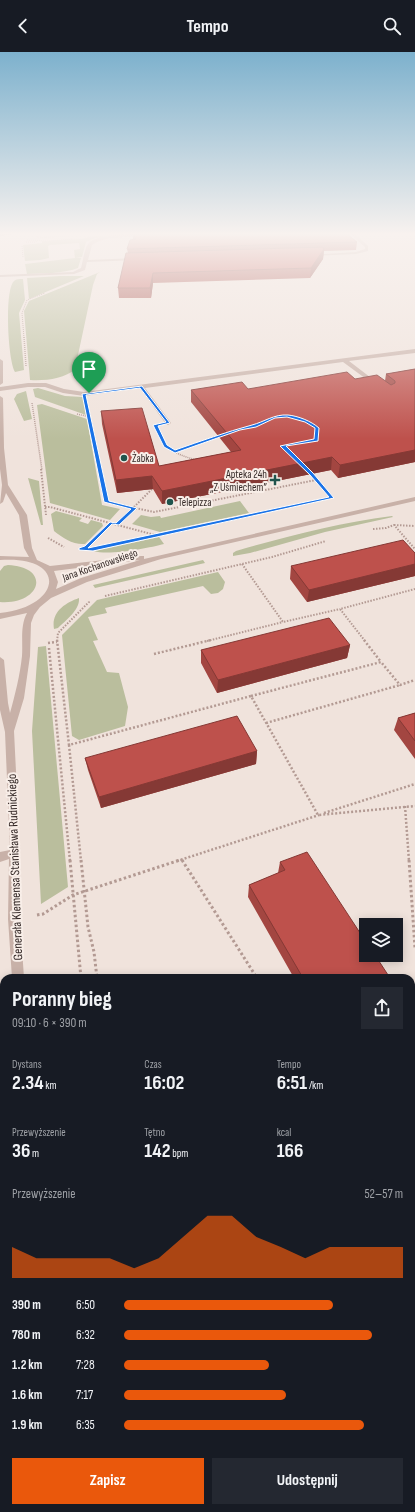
<!DOCTYPE html>
<html lang="pl">
<head>
<meta charset="utf-8">
<style>
	body { margin:0; font-family:"Sofia Sans Condensed",sans-serif; background:#242831; color:#f1f3f6; height:100vh; display:flex; flex-direction:column; font-size:15px; white-space:nowrap }
	* { box-sizing:border-box; margin:0 }
	p { font-size:13px; color:#9ea1a6 }
	.icon { flex:none; width:22px; height:22px; fill:none; stroke:currentColor; stroke-width:2; stroke-linecap:round; stroke-linejoin:round }
	.map { position:relative; flex:1; overflow:hidden }
	.details { position:absolute; left:0px; top:922px; width:415px; height:538px; display:flex; flex-direction:column; background:#171b24; border-radius:12px 12px 0 0; box-shadow:0 2px 10px #0003 }
	.details>* { flex:none }
	.controls { position:absolute; left:359px; top:866px; display:grid; gap:8px }
	.controls a { display:grid; place-items:center; width:44px; height:44px; border-radius:0px; background:#171b24; box-shadow:0 2px 10px #0003; font-size:20px }
	.pin { position:absolute; display:grid; place-items:center; width:34px; height:34px; color:#fff; margin:-41px -17px; border-radius:50% 50% 50% 0; rotate:-45deg; box-shadow:0 0 4px #0007 }
	.pin .icon { rotate:45deg }
	.round { display:grid; place-items:center; flex:none; width:42px; height:42px; border-radius:0px; background:#242831 }
	.summary { display:flex; align-items:center; justify-content:space-between; height:68px; padding:0 12px }
	h1 { font-size:22px; font-weight:700; line-height:30px }
	.figures { display:grid; grid-template-columns:repeat(3,1fr); gap:6px; height:68px; padding:4px 12px }
	.figures div { display:grid; align-content:center }
	.figures b { font-size:20px; font-weight:700 }
	.figures small { font-size:11px; font-weight:400 }
	.figures p { font-size:11px }
	.chart { height:112px; padding:8px 12px }
	.chart p { display:flex; justify-content:space-between }
	.chart svg { width:100%; height:72px; margin-top:4px; fill:#ea580c; opacity:.7 }
	.cta { display:flex; gap:8px; margin-top:auto; padding:8px 12px }
	.cta a { flex:1; height:46px; border-radius:0px; background:#ea580c; color:#fff; font-size:16px; font-weight:700; line-height:46px; text-align:center }
	.cta a+a { background:#242831; color:#f1f3f6 }
	ul { padding:0 12px; list-style:none; font-size:13px }
	li { display:grid; grid-template-columns:64px 48px 1fr; align-items:center; height:30px }
	li i { height:10px; border-radius:5px; background:#ea580c }
	header { display:flex; justify-content:space-between; align-items:center; height:52px; padding:0 12px; background:#171b24; font-size:18px; font-weight:700 }
	.map>svg:first-child { display:block }
	.green { fill:#babe9d }
	.lines { fill:none; stroke-linecap:round; stroke-linejoin:round }
	.path-far5 { stroke:#b39a93; stroke-width:1; stroke-dasharray:1 1; stroke-linecap:butt }
	.path-far4 { stroke:#b39a93; stroke-width:1.5; stroke-dasharray:1 1; stroke-linecap:butt }
	.path-far3 { stroke:#b39a93; stroke-width:2; stroke-dasharray:1.5 1.5; stroke-linecap:butt }
	.path-far2 { stroke:#b39a93; stroke-width:2.5; stroke-dasharray:2 2; stroke-linecap:butt }
	.path-far1 { stroke:#b39a93; stroke-width:3; stroke-dasharray:2.5 2.5; stroke-linecap:butt }
	.path { stroke:#b39a93; stroke-width:4; stroke-dasharray:3 3; stroke-linecap:butt }
	.minor { fill:#c8b1a8; fill-rule:evenodd }
	.major { fill:#765e5a; fill-rule:evenodd }
	.wall { fill:#a34641 }
	.shaded-wall { fill:#853935 }
	.building { fill:#be514c; stroke:#853935 }
	.route { fill:#1a73e8; stroke:#fff; fill-rule:evenodd }
	.poi-dot { fill:#20544d; stroke:#f8eee8; stroke-width:1.5 }
	.labels { text-anchor:middle; dominant-baseline:central; stroke-width:4; stroke-linejoin:round; paint-order:stroke }
	.far-poi-label { font-size:11px; fill:#352a28; stroke:#f8eee8; text-anchor:start }
	.far-street-label { font-size:11px; fill:#352a28; stroke:#f8eee8 }
	.street-label { font-size:13px; fill:#352a28; stroke:#f8eee8 }
</style>
</head>
<body>
<header><svg class="icon" aria-label="back" viewBox="0 0 24 24"><path d="M15 5l-7 7 7 7"/></svg>Tempo<svg class="icon" aria-label="search" viewBox="0 0 24 24"><circle cx="10" cy="10" r="6"/><path d="M15 15l6 6"/></svg></header>
<div class="map">
<svg width="415" height="1460" viewBox="0 0 415 1460">
	<rect width="100%" height="100%" fill="#f0e3dc"/>
	<path class="green" d="M 129,183 C 115,184 98,183 86,190 L 82,205 L 75,206 L 74,198 L 80,197 L 79,191 L 50,193 L 48,194 L 49,206 L 40,208 L 25,209 L 23,193 L 42,191 L 42,189 L 81,187 L 94,184 Z
		M 75,206 L 81,206 L 78,216 C 62,222 43,221 27,222 L 25,212 Z
		M 100,220 L 97,222 L 93,233 L 75,317 C 65,327 44,329 30,328 L 24,259 L 29,249 Z
		M 61,224 L 84,224 L 29,247 L 27,226 Z
		M 23,227 L 25,248 L 19,261 L 24,318 L 15,320 C 8,309 4,238 14,229 C 16,227 20,227 23,227 Z
		M 38,336 L 65,344 L 83,345 L 86,363 L 35,345 L 33,337 Z
		M 26,339 L 32,367 L 24,369 L 14,347 L 17,342 Z
		M 42,352 L 87,367 L 102,453 L 120,457 L 110,468 L 50,451 L 37,353 Z
		M 28,426 L 39,429 L 43,473 L 41,473 Z
		M 240,449 L 249,461 L 160,480 L 132,472 L 141,463 L 151,465 L 160,464 L 161,466 Z
		M 56,459 L 82,466 L 79,469 L 88,472 L 91,468 L 102,471 L 103,474 L 85,492 C 73,493 63,486 54,479 L 51,462 Z
		M 392,464 L 393,465 L 325,480 L 250,501 L 233,504 L 233,501 L 236,499 C 288,484 338,471 392,464 Z
		M 159,485 L 164,492 C 149,496 108,504 94,499 Z
		M 203,508 L 205,511 L 95,536 L 93,533 Z
		M 8,513 C 52,515 41,553 0,550 L 0,519 L 4,514 Z
		M 218,520 L 225,530 L 223,537 L 218,541 L 211,542 L 203,534 L 105,556 L 107,561 L 88,565 L 98,588 L 93,589 L 107,620 L 119,621 L 128,655 L 125,674 L 79,688 L 72,684 L 62,583 L 97,548 Z
		M 79,546 C 80,558 66,568 58,576 L 54,577 C 51,560 65,551 79,546 Z
		M 46,594 L 68,835 L 41,852 L 32,679 L 38,595 Z
		M 78,1456 L 122,1456 L 122,1460 L 79,1460 Z"/>
	<g class="lines">
		<path class="path-far5" d="M 37,182 L 38,186 L 74,183
			M 27,188 L 50,189 L 72,187
			M 26,190 L 36,190 L 37,188
			M 22,194 L 23,205
			M 24,286 L 22,261 L 27,248 L 45,241"/>
		<path class="path-far4" d="M 24,285 L 26,314
			M 32,351 L 42,418
			M 89,360 L 101,418
			M 77,362 L 90,365
			M 162,387 C 170,400 183,405 198,408
			M 175,400 L 222,383"/>
		<path class="path-far3" d="M 41,417 L 46,463
			M 100,417 L 107,450 L 154,460 L 316,428 L 332,446
			M 309,420 L 316,428
			M 45,455 L 50,455 L 155,483
			M 117,472 L 154,435
			M 394,473 L 415,474
			M 373,477 L 386,476 L 394,473 L 415,497
			M 48,486 L 64,495
			M 144,486 L 268,459
			M 90,492 L 111,471
			M 242,512 L 283,570 L 340,557
			M 105,544 L 272,505 L 326,489
			M 57,589 L 58,581 L 89,550 L 89,548
			M 207,589 L 283,570
			M 365,589 L 340,557 L 415,537"/>
		<path class="path-far2" d="M 57,588 L 69,693 L 251,644 L 318,763 L 415,754
			M 364,588 L 381,610
			M 48,591 L 57,590
			M 49,596 L 70,809
			M 154,602 L 211,588
			M 251,644 L 381,610 L 400,633 L 415,628
			M 266,671 L 400,633
			M 69,693 L 81,809
			M 405,754 L 409,809
			M 324,761 L 415,732
			M 181,807 L 182,809
			M 177,809 L 319,763"/>
		<path class="path-far1" d="M 70,808 L 81,926
			M 81,808 L 88,875 L 94,900 L 97,926
			M 182,808 L 257,926
			M 409,808 L 415,896
			M 37,863 L 43,862 L 73,843 L 180,808"/>
		<path class="path" d="M 411,1171 L 415,1177
			M 132,1456 L 132,1460
			M 152,1456 L 152,1460"/>
		<path class="minor" d="M 153,182 C 133,188 109,181 92,193 L 88,208 L 137,206 L 138,208 L 87,210 L 85,218 L 74,222 L 0,225 L 0,223 L 73,220 L 81,216 C 83,209 84,198 88,192 C 96,180 140,182 153,182 Z
			M 350,182 L 355,182 L 368,194 L 368,199 L 356,202 L 311,204 L 309,203 L 356,200 L 365,197 L 365,195 Z
			M 415,297 L 415,301 L 349,309 L 379,332 L 380,333 L 377,335 L 343,310 L 145,336 L 171,371 L 168,373 L 166,372 L 140,336 L 84,344 L 63,341 L 45,335 L 28,335 L 0,339 L 0,335 L 28,331 L 46,331 L 64,337 L 84,340 Z
			M 0,307 L 3,309 L 3,331 L 0,333 Z
			M 0,344 L 3,346 L 4,396 L 8,433 L 27,463 L 32,496 L 37,508 L 50,514 L 141,504 L 144,504 L 144,507 L 415,445 L 415,449 L 161,507 L 87,530 L 51,546 L 40,555 L 34,563 L 31,571 L 30,604 L 24,646 L 14,679 L 20,801 L 20,867 L 24,926 L 12,926 L 8,867 L 9,807 L 0,810 L 0,800 L 10,798 L 5,680 L 0,658 L 0,605 L 4,608 L 8,651 L 10,661 C 15,643 20,623 22,604 C 23,589 20,574 27,561 L 0,567 L 0,561 C 62,555 69,503 0,508 L 0,504 L 29,505 L 24,496 L 19,463 L 6,441 L 3,450 L 0,452 L 2,433 L 0,417 ZM 140,508 L 81,526 L 56,537 L 58,530 L 54,519 Z
			M 4,1048 L 4,1062 L 0,1064 L 0,1050 Z
			M 28,1456 L 46,1456 L 46,1460 L 28,1460 Z"/>
		<path class="major" d="M 0,182 L 13,182 L 0,184 Z"/>
	</g>
	<path class="wall" d="M 133,182 L 357,190 L 356,198 L 324,199 L 323,207 L 310,226 L 153,231 L 151,246 L 119,246 L 118,236 L 128,201 L 127,197 L 133,188 Z
		M 415,317 L 415,410 L 338,426 L 331,418 L 162,452 L 153,437 L 117,441 L 102,372 L 101,359 L 159,414 L 231,400 L 191,350 L 191,338 L 248,337 L 355,327 L 385,329 L 386,322 Z
		M 415,501 L 415,524 L 307,550 L 290,527 L 291,514 Z
		M 350,593 L 347,606 L 217,641 L 201,611 L 201,598 Z
		M 415,661 L 415,707 L 394,678 L 398,666 Z
		M 257,699 L 256,712 L 101,756 L 88,718 L 85,706 Z
		M 280,810 L 390,926 L 294,926 L 248,845 L 249,833 L 278,821 Z
		M 415,953 L 415,1095 L 411,1088 L 411,955 Z"/>
	<path class="shaded-wall" d="M 324,197 L 323,207 L 310,226 L 311,216 Z
		M 153,221 L 153,231 L 151,246 L 150,236 Z
		M 415,398 L 415,410 L 338,426 L 340,413 Z
		M 332,405 L 331,418 L 162,452 L 162,439 Z
		M 152,424 L 153,437 L 117,441 L 116,428 Z
		M 415,512 L 415,524 L 307,550 L 309,538 Z
		M 350,593 L 347,606 L 217,641 L 218,628 Z
		M 257,699 L 256,712 L 101,756 L 99,745 Z"/>
	<path class="building" d="M 133,182 L 347,182 L 357,190 L 127,197 L 130,188 L 136,187 Z
		M 323,195 L 324,197 L 311,216 L 153,221 L 150,236 L 118,236 L 126,201 Z
		M 415,317 L 415,398 L 340,413 L 332,405 L 162,439 L 152,424 L 116,428 L 101,359 L 142,356 L 159,414 L 241,398 L 191,338 L 242,330 L 248,337 L 347,320 L 355,327 L 377,323 L 391,333 L 395,331 L 395,329 L 386,322 Z
		M 403,488 L 415,501 L 415,512 L 309,538 L 291,514 Z
		M 329,566 L 350,593 L 218,628 L 201,598 Z
		M 415,661 L 415,689 L 398,666 Z
		M 237,664 L 257,699 L 99,745 L 85,706 Z
		M 307,800 L 366,890 L 366,903 L 375,903 L 390,926 L 303,926 L 249,833 L 285,818 L 280,810 Z
		M 415,953 L 415,1076 L 411,1069 L 411,955 Z
		M 411,1332 L 415,1334 L 415,1401 L 411,1398 Z
		M 201,1456 L 314,1456 L 315,1460 L 202,1460 Z"/>
	<linearGradient id="sky" x2="0" y2="1"><stop stop-color="#7db1cd"/><stop offset="0.47" stop-color="#f8f2ef"/><stop offset="1" stop-color="#f8f2ef" stop-opacity="0"/></linearGradient>
	<rect width="415" height="387" fill="url(#sky)"/>
	<path class="route" d="M 142,334 L 170,371 L 158,374 L 167,393 L 175,398 C 201,389 226,380 252,373 C 264,370 274,362 288,363 C 298,364 311,369 319,376 L 318,389 L 286,394 L 313,421 L 334,446 L 93,499 L 79,498 L 79,496 L 85,494 L 110,470 L 116,471 L 131,457 L 104,450 L 82,342 ZM 140,336 L 166,370 L 153,373 L 164,395 L 175,401 L 240,378 L 256,375 L 275,366 L 287,365 L 305,370 L 315,376 L 314,387 L 280,394 L 310,423 L 329,445 L 88,496 L 112,472 L 119,473 L 137,456 L 109,449 L 86,343 Z"/>
	<g class="poi-dot">
		<circle cx="124" cy="406" r="4"/>
		<path d="M273 422h4v4h4v4h-4v4h-4v-4h-4v-4h4z"/>
		<circle cx="170" cy="450" r="4"/>
	</g>
	<g class="labels">
		<g class="far-poi-label">
			<text x="132" y="406">Żabka</text>
			<text x="267" y="422" text-anchor="end">Apteka 24h<tspan x="267" dy="13">„Z Uśmiechem”</tspan></text>
			<text x="178" y="450">Telepizza</text>
		</g>
		<g class="far-street-label">
			<text transform="translate(100 513) rotate(-19)">Jana Kochanowskiego</text>
		</g>
		<g class="street-label">
			<text transform="translate(15 815) rotate(-92)">Generała Klemensa Stanisława Rudnickiego</text>
		</g>
	</g>
</svg>
<div class="controls">
<a><svg class="icon" aria-label="layers" viewBox="0 0 24 24"><path d="M12 4l9 5-9 5-9-5zM3 14l9 5 9-5"/></svg></a>
</div>
<div class="pin" style="left:89px;top:341px;background:#1e9e55"><svg class="icon" aria-label="arrive" viewBox="0 0 24 24"><path d="M6 21V4h12l-3 4 3 4H6"/></svg></div>
<section class="details">
<div class="summary"><div><h1>Poranny bieg</h1><p>09:10 · 6 × 390 m</p></div><a class="round"><svg class="icon" aria-label="share" viewBox="0 0 24 24"><path d="M12 15V3M7 8l5-5 5 5M5 13v7h14v-7"/></svg></a></div>
<div class="figures">
<div><p>Dystans</p><b>2.34<small> km</small></b></div>
<div><p>Czas</p><b>16:02</b></div>
<div><p>Tempo</p><b>6:51<small> /km</small></b></div>
</div>
<div class="figures">
<div><p>Przewyższenie</p><b>36<small> m</small></b></div>
<div><p>Tętno</p><b>142<small> bpm</small></b></div>
<div><p>kcal</p><b>166</b></div>
</div>
<div class="chart"><p><span>Przewyższenie</span>52–57 m</p>
<svg viewBox="0 0 160 44" preserveAspectRatio="none"><path d="M0 44V25L10 32L20 32L30 32L40 32L50 38L60 32L70 19L80 6L90 6L100 19L110 25L120 32L130 25L140 25L150 25L160 25V44z"/></svg>
</div>
<ul>
<li><b>390 m</b>6:50<i style="width:75%"></i></li>
<li><b>780 m</b>6:32<i style="width:89%"></i></li>
<li><b>1.2 km</b>7:28<i style="width:52%"></i></li>
<li><b>1.6 km</b>7:17<i style="width:58%"></i></li>
<li><b>1.9 km</b>6:35<i style="width:86%"></i></li>
</ul>
<div class="cta"><a>Zapisz</a><a>Udostępnij</a></div>
</section>
</div>
</body>
</html>
